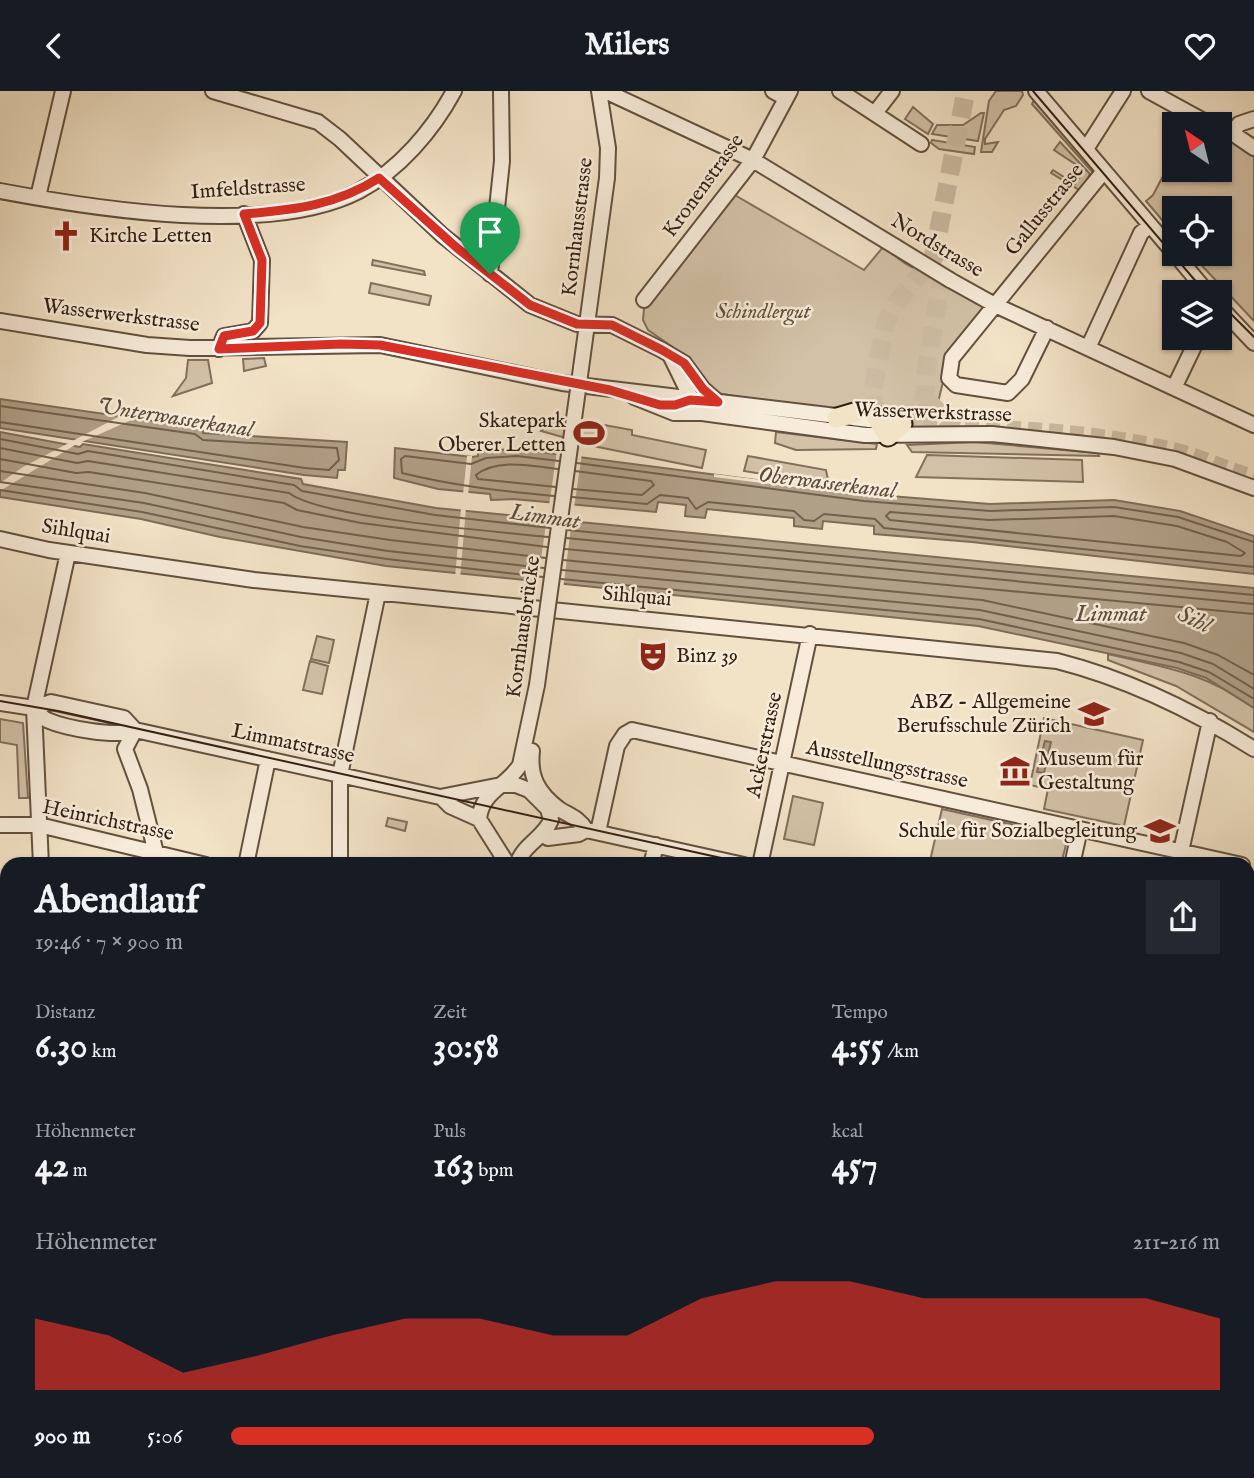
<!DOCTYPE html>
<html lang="de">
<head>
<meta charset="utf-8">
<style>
	body { margin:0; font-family:"IM FELL English",serif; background:#242831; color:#f1f3f6; height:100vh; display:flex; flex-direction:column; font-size:26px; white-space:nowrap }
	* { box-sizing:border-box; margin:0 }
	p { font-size:23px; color:#9ea1a6 }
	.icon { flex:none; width:38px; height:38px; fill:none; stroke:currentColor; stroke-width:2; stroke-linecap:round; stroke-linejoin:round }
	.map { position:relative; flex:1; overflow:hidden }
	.side { position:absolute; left:0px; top:766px; width:1255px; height:621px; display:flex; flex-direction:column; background:#171b24; border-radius:21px 21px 0 0; box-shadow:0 2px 5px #0004 }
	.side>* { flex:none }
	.needle { width:46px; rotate:325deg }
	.tools { position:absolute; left:1162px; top:21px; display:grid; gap:14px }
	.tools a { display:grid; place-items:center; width:70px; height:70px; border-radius:0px; background:#171b24; box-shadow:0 2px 5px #0004; font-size:35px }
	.pin { position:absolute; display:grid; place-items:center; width:60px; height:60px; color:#fff; margin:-72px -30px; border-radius:50% 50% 50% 0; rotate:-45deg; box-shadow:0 0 7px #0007 }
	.pin .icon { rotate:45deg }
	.round { display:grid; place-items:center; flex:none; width:74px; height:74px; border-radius:0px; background:#242831 }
	.head { display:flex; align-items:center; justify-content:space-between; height:119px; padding:0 35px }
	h1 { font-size:38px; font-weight:700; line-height:52px }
	.figures { display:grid; grid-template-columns:repeat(3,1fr); gap:10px; height:119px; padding:7px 35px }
	.figures div { display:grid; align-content:center }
	.figures b { font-size:35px; font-weight:700 }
	.figures small { font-size:19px; font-weight:400 }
	.figures p { font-size:19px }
	.chart { height:196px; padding:14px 35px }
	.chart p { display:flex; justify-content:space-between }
	.chart svg { width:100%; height:126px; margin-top:7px; fill:#d93025; opacity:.7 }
	ul { padding:0 35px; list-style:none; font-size:23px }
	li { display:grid; grid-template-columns:112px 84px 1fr; align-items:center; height:52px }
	li i { height:18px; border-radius:9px; background:#d93025 }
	header { display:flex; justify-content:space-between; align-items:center; height:91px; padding:0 35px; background:#171b24; font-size:32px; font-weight:700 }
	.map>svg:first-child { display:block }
	.green { fill:#d2c1a7; stroke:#82705c; stroke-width:2 }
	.water { fill:#b1a088; stroke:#7f6c58; stroke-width:2 }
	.pier { fill:#f2e2c6 }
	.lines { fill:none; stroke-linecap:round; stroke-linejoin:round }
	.shore { stroke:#72604c; stroke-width:2 }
	.minor-tunnel { stroke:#ccbba2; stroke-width:14; stroke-dasharray:14 7; stroke-linecap:butt }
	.highway-tunnel { stroke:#ccbba2; stroke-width:19; stroke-dasharray:19 10; stroke-linecap:butt }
	.minor-casing { stroke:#63503e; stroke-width:18 }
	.highway-casing { stroke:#331f10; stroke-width:23 }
	.minor { stroke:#f7ecda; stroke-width:14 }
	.highway { stroke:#f2e2c6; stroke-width:19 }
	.tram { stroke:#331f10; stroke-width:2 }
	.rail { stroke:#331f10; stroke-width:2.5; stroke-dasharray:12 12; stroke-linecap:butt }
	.minor-bridge-casing { stroke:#63503e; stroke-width:18; stroke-linecap:butt }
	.minor-bridge { stroke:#f7ecda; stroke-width:14 }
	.route-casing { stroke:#fff; stroke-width:14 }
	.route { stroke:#d93025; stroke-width:9 }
	.labels { text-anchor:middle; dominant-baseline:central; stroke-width:5; stroke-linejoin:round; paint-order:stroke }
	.street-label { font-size:21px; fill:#331f10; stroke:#f7ecda }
	.poi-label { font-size:21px; fill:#331f10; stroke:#f7ecda; text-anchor:start }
	.park-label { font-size:21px; font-style:italic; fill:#63503d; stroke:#f7ecda }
	.water-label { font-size:23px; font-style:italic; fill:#5f4c3a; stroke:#f7ecda }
</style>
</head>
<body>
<header><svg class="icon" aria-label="back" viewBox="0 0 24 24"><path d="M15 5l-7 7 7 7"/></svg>Milers<svg class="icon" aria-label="heart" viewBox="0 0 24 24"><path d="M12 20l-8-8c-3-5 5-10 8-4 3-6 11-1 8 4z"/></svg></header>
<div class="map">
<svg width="1254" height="1387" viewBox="0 0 1254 1387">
	<rect width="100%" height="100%" fill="#f2e2c6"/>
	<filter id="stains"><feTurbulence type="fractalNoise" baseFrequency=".00286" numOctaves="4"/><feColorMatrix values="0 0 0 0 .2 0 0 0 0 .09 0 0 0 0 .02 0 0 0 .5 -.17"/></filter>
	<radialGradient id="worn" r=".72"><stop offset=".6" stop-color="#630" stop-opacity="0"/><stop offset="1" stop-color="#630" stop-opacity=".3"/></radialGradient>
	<path class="green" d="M 996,0 L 1022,0 L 1023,4 L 1016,15 L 1004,19 L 985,48 L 985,53 L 998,51 L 992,61 L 981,61 L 989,10 Z
		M 1034,9 L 1096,81 L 1094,83 L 1032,13 Z
		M 913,16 L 933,33 L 928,43 L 905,28 Z
		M 981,22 L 984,22 L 978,50 L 932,43 L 937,34 L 963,34 Z
		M 1223,43 L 1254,59 L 1254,230 L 1191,163 L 1220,163 L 1220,117 L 1174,117 L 1174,143 L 1146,110 L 1153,104 L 1174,64 L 1174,79 L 1220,79 L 1220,48 Z
		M 932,49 L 975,56 L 974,63 L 939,58 L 931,52 Z
		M 1060,51 L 1090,83 L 1081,100 L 1051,82 L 1053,79 L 1075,93 L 1084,79 L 1054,59 Z
		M 733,103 L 864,179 L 883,156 L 906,173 L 987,216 L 948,270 L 930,345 L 911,345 L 897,327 L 813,319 L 717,302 L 708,295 L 684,264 L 648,239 L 643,229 L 644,218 Z
		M 373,169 L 424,180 L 425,184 L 372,174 Z
		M 371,192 L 431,205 L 429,214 L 369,202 Z
		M 264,267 L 266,275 L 244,280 L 243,268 Z
		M 188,269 L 208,269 L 212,292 L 173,305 L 186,287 Z
		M 555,325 L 632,339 L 632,344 L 706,359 L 702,377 L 598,356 L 541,340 Z
		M 776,341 L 877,353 L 876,358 L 796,359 L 775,352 Z
		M 975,351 L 1098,362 L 1099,365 L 912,361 L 907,354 Z
		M 927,364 L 1082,369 L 1083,391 L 916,386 Z
		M 748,365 L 826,379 L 829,394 L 744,380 Z
		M 317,545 L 334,549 L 329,572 L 311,568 Z
		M 1108,563 C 1164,576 1207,582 1254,617 L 1254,641 L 1176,595 L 1108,569 Z
		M 310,570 L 328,575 L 322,603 L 303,599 Z
		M 1044,627 L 1143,649 L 1124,735 L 1044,718 L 1048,698 L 1030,694 Z
		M 0,628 L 23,632 L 28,707 L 19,707 L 17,654 L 0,651 Z
		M 793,705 L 823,712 L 814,754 L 784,748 Z
		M 942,718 L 1068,746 L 1061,773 L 929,774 Z
		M 388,727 L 407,731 L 405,740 L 386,735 Z
		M 1254,796 L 1254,870 L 1248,869 L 1248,826 Z"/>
	<path class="water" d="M 0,308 L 203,337 L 203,342 L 347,351 L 345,379 L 338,379 L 337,387 L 304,384 L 0,337 Z
		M 0,341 L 80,356 L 83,353 L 301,388 L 303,393 L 436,417 L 1254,497 L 1254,617 L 1206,587 L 1177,577 L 978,535 L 386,475 L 220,446 L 141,428 L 0,406 Z
		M 395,357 L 472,366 L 478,365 L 478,360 L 517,358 L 865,403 L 990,413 L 1114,409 L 1180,420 L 1254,445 L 1254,483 L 972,451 L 874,443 L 874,435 L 823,430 L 822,438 L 794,435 L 794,427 L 707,418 L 705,427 L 685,425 L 686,414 L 658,411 L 656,421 L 513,408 L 491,409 L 490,403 L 438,398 L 394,387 Z
		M 1045,650 L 1051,651 L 1044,682 L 1037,681 Z"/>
	<path class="pier" d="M 124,323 L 138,326 L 75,354 L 0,400 L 0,392 L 23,376 Z
		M 557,359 L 582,362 L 574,417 L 549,415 Z
		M 467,365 L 472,365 L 468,404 L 463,403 Z
		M 714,383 L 897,406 L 897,409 L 714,386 Z
		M 461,417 L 466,417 L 460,488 L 455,487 Z
		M 547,426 L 572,429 L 563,499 L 537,496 Z"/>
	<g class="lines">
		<path class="shore" d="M 0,315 L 195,343 L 203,349 L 337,357 L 339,369 L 329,379 L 305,377 L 0,331
			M 0,348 L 78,363 L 88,360 L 294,394 L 302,400 L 435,424 L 550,437
			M 0,357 L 77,372 L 88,370 L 289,402 C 321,427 500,441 549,446
			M 0,368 L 76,382 L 89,381 L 284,412 L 297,419 L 361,432 L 547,456
			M 577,372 L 864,410 L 990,420 L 1114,416 L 1178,426 L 1254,451
			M 0,380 L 145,402 L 303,436 L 390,449 L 546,467
			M 0,391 L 144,412 L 301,446 L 388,460 L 544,477
			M 556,396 L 478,388 L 476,384 C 497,367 532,375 558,378
			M 573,398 L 642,404 L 654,394 L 651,390 L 575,380
			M 0,399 L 142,421 L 300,455 L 387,468 L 543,486
			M 554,405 C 501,400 455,395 402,382 L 401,368 L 405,365 L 471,373 L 486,367 L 517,365 L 559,370
			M 572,406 L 647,413 L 660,404 L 688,407 L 696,418 L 708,411 L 794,420 L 804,429 L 814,430 L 824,423 L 875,428 L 884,437 L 1254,476
			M 890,421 L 989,429 L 1114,425 L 1177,435 L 1227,451 L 1245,462 L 1241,465 L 890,429 L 886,425 Z
			M 567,439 L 1254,504
			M 566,447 L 1254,513
			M 565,458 L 1254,523
			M 563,469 L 982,509 L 1184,552 L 1218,564 L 1254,584
			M 562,479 L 980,519 L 1181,562 L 1213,573 L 1254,598
			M 561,488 L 979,528 L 1179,571 L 1209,581 L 1254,608"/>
		<path class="minor-tunnel" d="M 902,333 C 994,335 1083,337 1173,358 C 1201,364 1226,378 1254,385
			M 579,1381 L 581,1387"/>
		<path class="highway-tunnel" d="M 925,307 L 946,329 L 960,334
			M 876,325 L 872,304 L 886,231 L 897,211 L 933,168 L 966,0
			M 902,333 L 920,317 L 925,307 L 926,281 L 945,166"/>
		<g class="minor-casing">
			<path id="minor" d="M 213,0 L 318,31 L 340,48 L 442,144 L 530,214 L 577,233 L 612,234 L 662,259 L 684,272 L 703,298 L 718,311
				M 605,0 L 753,69 L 896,156
				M 773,0 L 786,7
				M 840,0 L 921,53
				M 1036,0 L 1174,162
				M 1149,0 L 1209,33
				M 875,22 L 892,0
				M 1220,39 L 1232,42 L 1254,57
				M 1232,42 L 1239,33 L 1254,28
				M 1086,58 L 1123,0
				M 0,100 C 96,118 270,146 359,100 C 399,79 433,39 454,0
				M 38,106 L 63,0
				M 1175,163 L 1207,201
				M 490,183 L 502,70 L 501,0
				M 950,189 L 995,214 L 1254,334
				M 644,209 L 753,69 L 790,0
				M 1220,216 L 1254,252
				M 0,230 L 147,254 L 190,257 L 380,254 L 562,292 L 886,331
				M 1047,237 L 1022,288 L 1008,302 L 956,294 L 949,287 L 952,267 L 1104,80
				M 1088,257 L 1141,142 L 1150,134
				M 219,258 L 224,245 L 253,240 L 260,232 L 262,169 L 244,123
				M 670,264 L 694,313
				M 581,277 L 607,87 L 608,57 L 599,0
				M 1174,297 L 1198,247
				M 634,306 L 674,322 L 702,322 L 865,344 L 992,343 L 1114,356 L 1175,368 L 1254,397
				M 0,448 L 49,459 L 254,489 L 1057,570 C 1128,588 1192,619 1254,658
				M 0,612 L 34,617 L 51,611 L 124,627 L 135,639
				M 34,617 C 38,621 42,627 47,629 C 65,637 117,647 135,639 L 440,706 L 501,694 L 516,694 L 529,699 L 548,718 L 551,729 C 544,747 522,754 517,774
				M 135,639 L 125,658 L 140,698 L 159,774
				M 532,660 C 529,686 538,702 559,718 C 570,725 579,727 586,739
				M 441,706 L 450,715 L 479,728 L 508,774
				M 479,728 C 482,700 506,696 520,674 L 537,594
				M 0,734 L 39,734 L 206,774
				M 586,739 L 744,774
				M 598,741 L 617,655 L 625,643 L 632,639 L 1242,774
				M 548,747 L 579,743 L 586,739
				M 41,774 L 34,617 L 68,462
				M 246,774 L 268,668
				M 340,774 L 340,684 L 378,502
				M 651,774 L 656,754
				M 760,774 L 810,543
				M 1072,774 L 1080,738
				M 1178,774 L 1210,630
				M 0,864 L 7,876
				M 1248,885 L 1254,887
				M 0,957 L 7,957
				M 1248,975 L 1254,975
				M 1248,1062 L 1254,1062
				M 0,1115 L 7,1115
				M 921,1381 L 950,1381
				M 804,1387 L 804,1381
				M 1138,1387 L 1139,1381"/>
		</g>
		<g class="highway-casing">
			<path id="highway" d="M 876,325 L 888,345 L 902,333
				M 837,327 L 854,322"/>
		</g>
		<use href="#minor" class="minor"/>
		<use href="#highway" class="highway"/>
		<path class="tram" d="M 1033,0 L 1205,201
			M 1220,212 L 1254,246
			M 0,610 L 58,620 L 753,774
			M 1248,887 L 1254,888"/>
		<path class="rail" d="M 1248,1114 L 1254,1112
			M 1248,1140 L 1254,1138
			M 1248,1156 L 1254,1154
			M 1248,1180 L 1254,1178
			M 1248,1204 L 1254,1202
			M 1248,1228 L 1254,1227
			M 1248,1259 L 1254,1258
			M 1248,1276 L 1254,1275
			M 0,1322 L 7,1321
			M 0,1334 L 7,1333
			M 397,1387 L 411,1381
			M 433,1387 L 448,1381
			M 450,1387 L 468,1381
			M 468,1387 L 488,1381
			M 493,1387 L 513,1381
			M 522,1387 L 545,1381
			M 573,1387 L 599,1381
			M 600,1387 L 626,1381"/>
		<g class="minor-bridge-casing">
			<path id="minor-bridge" d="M 896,156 L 950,189
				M 537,594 L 581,277"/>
		</g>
		<use href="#minor-bridge" class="minor-bridge"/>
	</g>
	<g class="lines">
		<g class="route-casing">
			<path id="route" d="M 379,87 L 457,157 L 530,214 L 577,233 L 612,234 L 662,259 L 684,272 L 703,298 L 718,311 L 690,309 L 675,314 L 660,314 L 610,299 L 380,254 L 341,253 L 219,258 L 224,245 L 253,240 L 260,232 L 262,169 L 244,123 C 294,119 337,114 379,87 Z"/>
		</g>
		<use href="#route" class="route"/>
	</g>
	<defs>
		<g id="church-bare" transform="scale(2.415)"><path d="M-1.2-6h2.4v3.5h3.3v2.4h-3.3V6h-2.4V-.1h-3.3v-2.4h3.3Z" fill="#8f2418" stroke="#f7ecda" stroke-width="2.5" paint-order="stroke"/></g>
		<g id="stadium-bare" transform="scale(2.415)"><path d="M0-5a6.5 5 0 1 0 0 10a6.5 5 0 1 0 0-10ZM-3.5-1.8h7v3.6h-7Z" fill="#8f2418" stroke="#f7ecda" stroke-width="2.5" paint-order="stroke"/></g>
		<g id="theatre-bare" transform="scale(2.415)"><path d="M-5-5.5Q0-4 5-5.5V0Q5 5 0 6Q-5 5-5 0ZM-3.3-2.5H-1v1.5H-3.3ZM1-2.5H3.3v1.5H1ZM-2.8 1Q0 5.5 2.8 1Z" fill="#8f2418" stroke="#f7ecda" stroke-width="2.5" paint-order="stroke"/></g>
		<g id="university-bare" transform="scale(2.415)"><path d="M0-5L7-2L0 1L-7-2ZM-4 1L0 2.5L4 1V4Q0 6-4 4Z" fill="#8f2418" stroke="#f7ecda" stroke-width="2.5" paint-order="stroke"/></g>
		<g id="museum-bare" transform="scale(2.415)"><path d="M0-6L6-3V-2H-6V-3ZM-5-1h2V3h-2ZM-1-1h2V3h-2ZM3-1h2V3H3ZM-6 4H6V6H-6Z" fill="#8f2418" stroke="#f7ecda" stroke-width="2.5" paint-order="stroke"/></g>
	</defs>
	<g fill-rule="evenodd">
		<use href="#church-bare" x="66" y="145"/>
		<use href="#stadium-bare" x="589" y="342"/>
		<use href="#theatre-bare" x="653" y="565"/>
		<use href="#university-bare" x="1094" y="623"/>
		<use href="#museum-bare" x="1015" y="680"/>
		<use href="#university-bare" x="1160" y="740"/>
	</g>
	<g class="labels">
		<g class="street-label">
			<text transform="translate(704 95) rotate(-54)">Kronenstrasse</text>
			<text transform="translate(248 98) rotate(-4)">Imfeldstrasse</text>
			<text transform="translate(1045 119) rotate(-51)">Gallusstrasse</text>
			<text transform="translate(578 136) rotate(-83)">Kornhausstrasse</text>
			<text transform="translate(937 155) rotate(31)">Nordstrasse</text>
			<text transform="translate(121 225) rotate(7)">Wasserwerkstrasse</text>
			<text transform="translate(933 322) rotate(2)">Wasserwerkstrasse</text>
			<text transform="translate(76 441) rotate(9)">Sihlquai</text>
			<text transform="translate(637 506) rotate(5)">Sihlquai</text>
			<text transform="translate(524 536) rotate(-82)">Kornhausbrücke</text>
			<text transform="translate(293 653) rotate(12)">Limmatstrasse</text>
			<text transform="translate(765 654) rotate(-78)">Ackerstrasse</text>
			<text transform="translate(887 674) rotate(12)">Ausstellungsstrasse</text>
			<text transform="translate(108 730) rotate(12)">Heinrichstrasse</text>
		</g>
		<g class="poi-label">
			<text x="89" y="145">Kirche Letten</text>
			<text x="566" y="330" text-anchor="end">Skatepark<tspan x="566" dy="24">Oberer Letten</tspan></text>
			<text x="676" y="565">Binz 39</text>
			<text x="1071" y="611" text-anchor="end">ABZ - Allgemeine<tspan x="1071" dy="24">Berufsschule Zürich</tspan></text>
			<text x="1038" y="668">Museum für<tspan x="1038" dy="24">Gestaltung</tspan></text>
			<text x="1137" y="740" text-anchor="end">Schule für Sozialbegleitung</text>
		</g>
		<g class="park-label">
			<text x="763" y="221">Schindlergut</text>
		</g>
		<g class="water-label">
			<text transform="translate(175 327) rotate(9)">Unterwasserkanal</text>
			<text transform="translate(827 392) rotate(7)">Oberwasserkanal</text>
			<text transform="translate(545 426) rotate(8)">Limmat</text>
			<text x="1111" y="523">Limmat</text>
			<text transform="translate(1194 529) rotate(26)">Sihl</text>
		</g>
	</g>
	<rect width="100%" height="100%" filter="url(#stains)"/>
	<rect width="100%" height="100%" fill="url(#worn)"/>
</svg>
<div class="tools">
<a><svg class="needle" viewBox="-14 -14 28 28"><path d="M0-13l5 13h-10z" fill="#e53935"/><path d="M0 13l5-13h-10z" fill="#9ea1a6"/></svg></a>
<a><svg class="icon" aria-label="locate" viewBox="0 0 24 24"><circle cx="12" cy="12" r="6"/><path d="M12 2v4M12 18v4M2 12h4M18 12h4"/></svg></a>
<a><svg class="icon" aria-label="layers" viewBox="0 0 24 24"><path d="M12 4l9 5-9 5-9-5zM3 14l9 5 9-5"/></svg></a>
</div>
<div class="pin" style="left:490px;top:183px;background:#1e9e55"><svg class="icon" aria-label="arrive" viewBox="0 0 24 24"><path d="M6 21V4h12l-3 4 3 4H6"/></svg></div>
<section class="side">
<div class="head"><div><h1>Abendlauf</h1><p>19:46 · 7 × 900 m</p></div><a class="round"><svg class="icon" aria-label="share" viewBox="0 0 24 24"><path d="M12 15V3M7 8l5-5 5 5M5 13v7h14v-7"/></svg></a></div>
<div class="figures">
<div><p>Distanz</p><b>6.30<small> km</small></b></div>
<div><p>Zeit</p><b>30:58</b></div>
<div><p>Tempo</p><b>4:55<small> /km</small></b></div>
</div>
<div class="figures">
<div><p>Höhenmeter</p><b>42<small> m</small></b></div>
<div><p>Puls</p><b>163<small> bpm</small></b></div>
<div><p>kcal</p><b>457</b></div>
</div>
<div class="chart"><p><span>Höhenmeter</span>211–216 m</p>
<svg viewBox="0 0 160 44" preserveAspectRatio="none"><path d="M0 44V19L10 25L20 38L30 32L40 25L50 19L60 19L70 25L80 25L90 12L100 6L110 6L120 12L130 12L140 12L150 12L160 19V44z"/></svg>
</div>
<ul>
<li><b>900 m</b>5:06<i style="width:65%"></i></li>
</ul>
</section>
</div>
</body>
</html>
